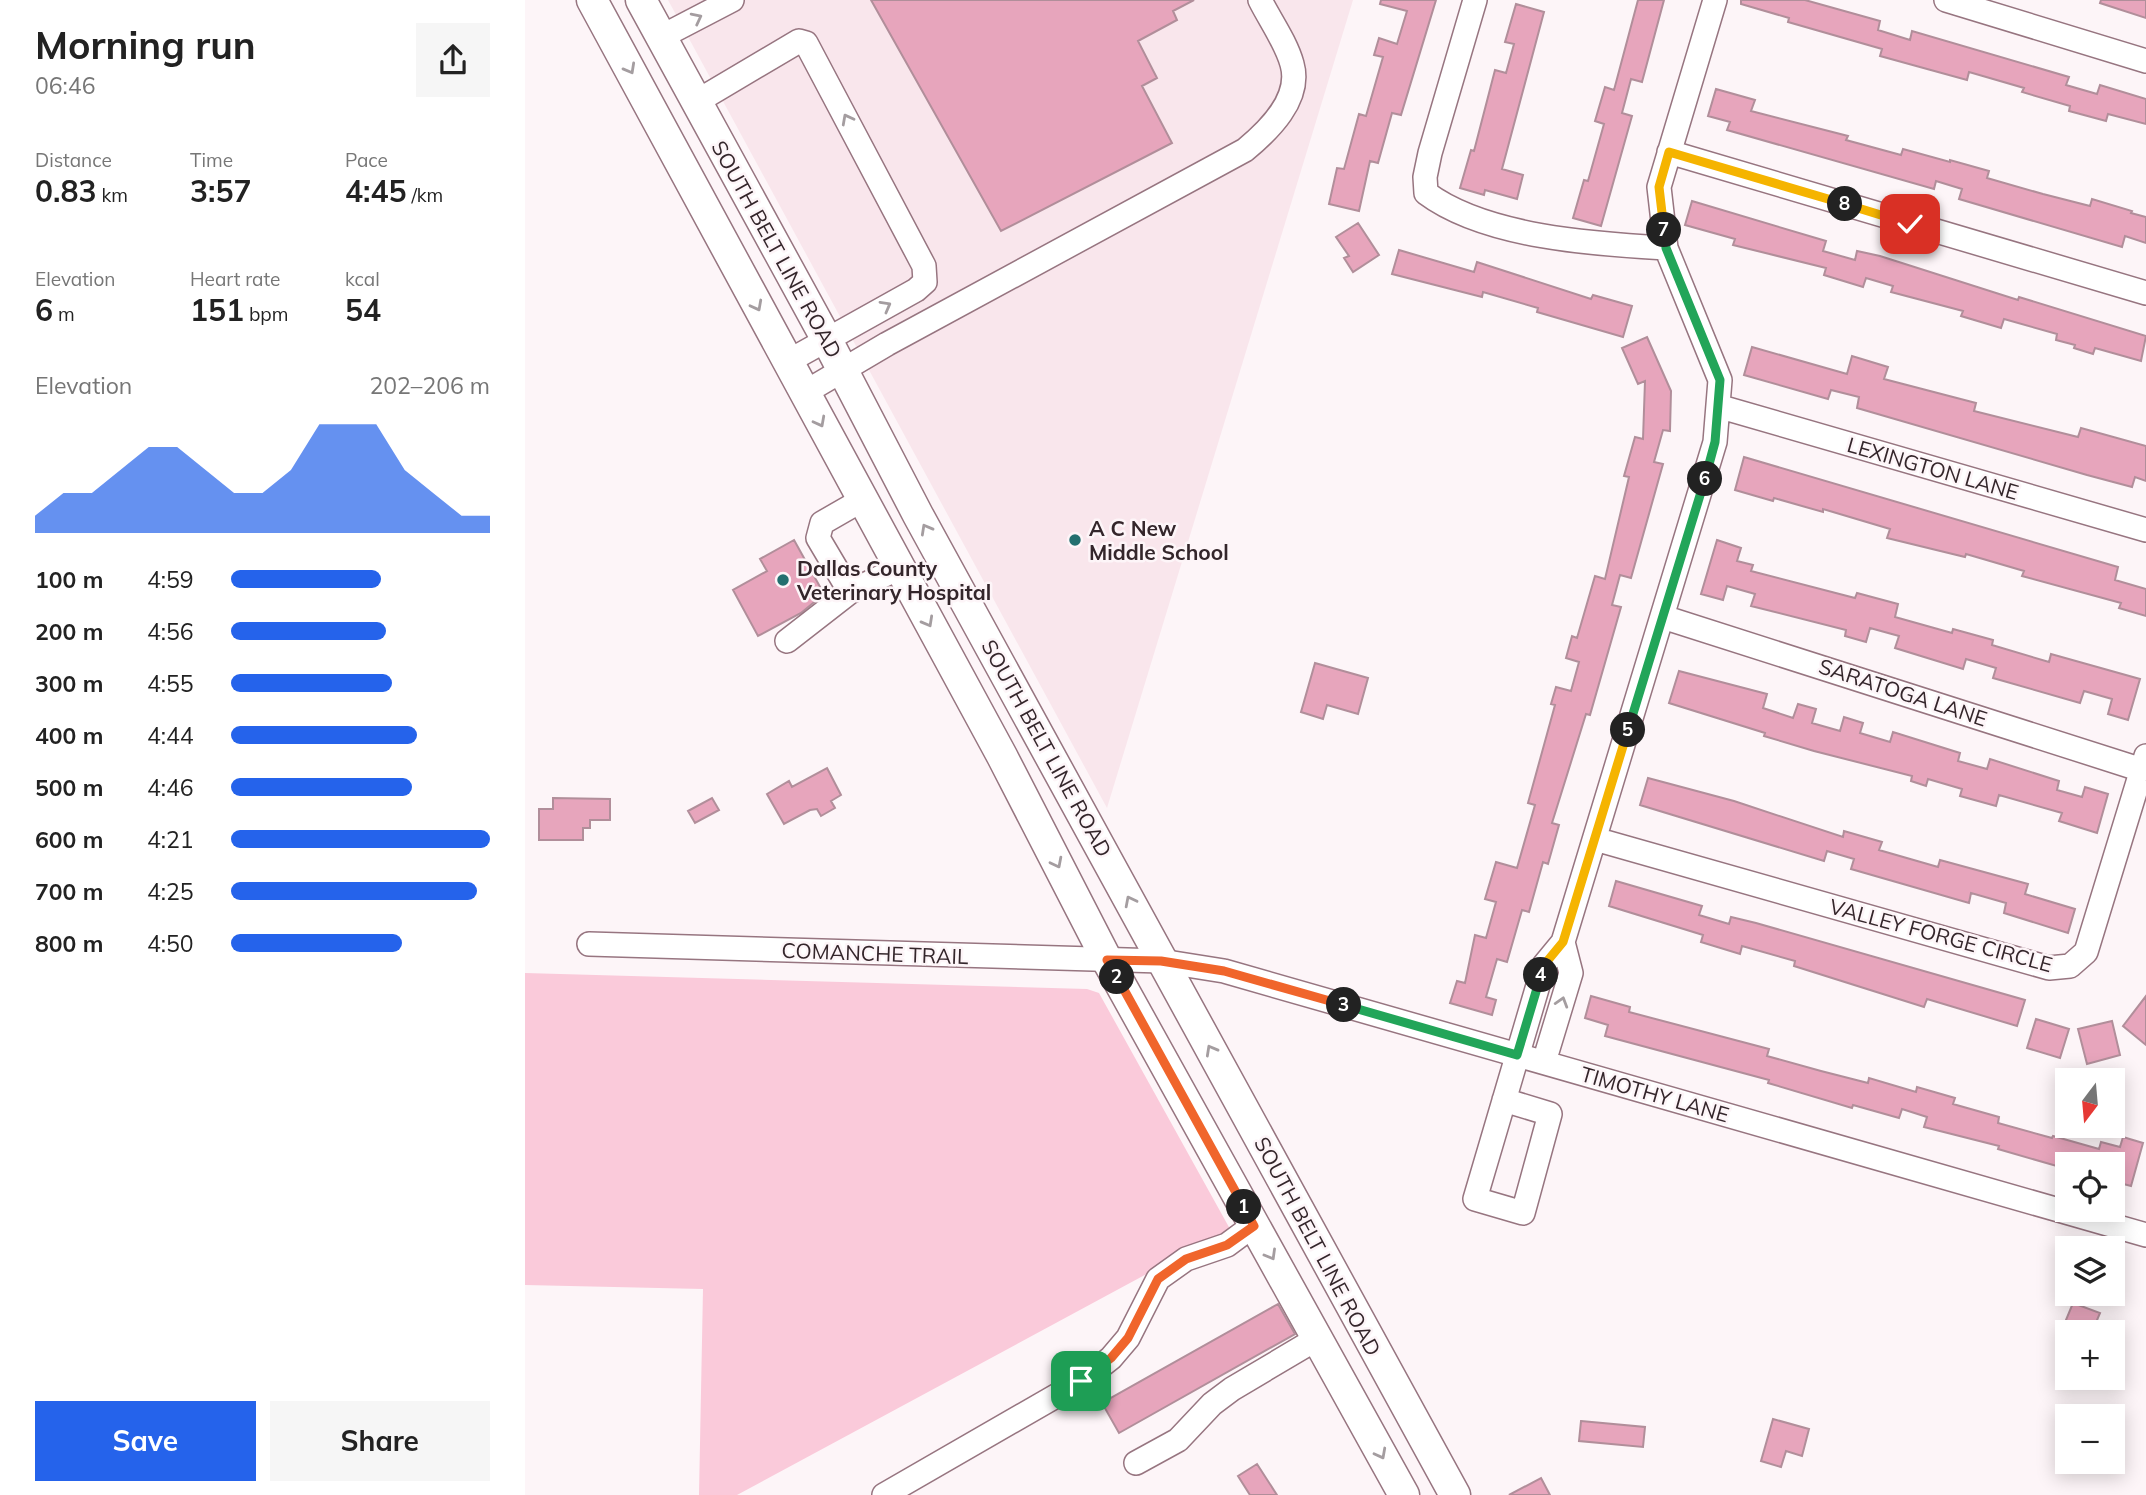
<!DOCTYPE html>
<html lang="en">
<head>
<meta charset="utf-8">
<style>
	body { margin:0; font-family:Mulish,sans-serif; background:#f6f6f6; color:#222; height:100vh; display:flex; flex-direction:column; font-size:26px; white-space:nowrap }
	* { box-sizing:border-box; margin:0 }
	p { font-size:23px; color:#767676 }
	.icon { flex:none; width:38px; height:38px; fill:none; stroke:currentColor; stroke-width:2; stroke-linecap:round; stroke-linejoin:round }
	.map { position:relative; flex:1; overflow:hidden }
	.side { display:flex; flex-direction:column; background:#fff; width:525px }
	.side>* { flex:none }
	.needle { width:46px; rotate:196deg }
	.controls { position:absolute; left:1530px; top:1068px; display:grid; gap:14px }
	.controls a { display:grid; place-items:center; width:70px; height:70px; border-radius:0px; background:#fff; box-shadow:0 4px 18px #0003; font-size:35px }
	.pin { position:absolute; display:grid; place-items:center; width:60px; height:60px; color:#fff; margin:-30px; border-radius:14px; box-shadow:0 4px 10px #0006 }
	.km { position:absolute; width:35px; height:35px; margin:-18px; border-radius:50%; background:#222; color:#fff; font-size:19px; line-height:35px; text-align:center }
	.round { display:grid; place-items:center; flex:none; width:74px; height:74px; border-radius:0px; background:#f6f6f6 }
	.summary { display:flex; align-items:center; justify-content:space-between; height:119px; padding:0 35px }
	h1 { font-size:38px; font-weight:700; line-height:52px }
	.figures { display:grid; grid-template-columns:repeat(3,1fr); gap:10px; height:119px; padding:7px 35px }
	.figures div { display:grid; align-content:center }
	.figures b { font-size:30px; font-weight:700 }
	.figures small { font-size:19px; font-weight:400 }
	.figures p { font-size:19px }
	.chart { height:196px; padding:14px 35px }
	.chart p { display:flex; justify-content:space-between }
	.chart svg { width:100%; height:126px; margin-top:7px; fill:#2563eb; opacity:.7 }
	.primary-button { display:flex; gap:14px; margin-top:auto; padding:14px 35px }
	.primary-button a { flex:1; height:80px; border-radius:0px; background:#2563eb; color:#fff; font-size:28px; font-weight:700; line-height:80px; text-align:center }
	.primary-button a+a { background:#f6f6f6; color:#222 }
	ul { padding:0 35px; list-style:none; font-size:23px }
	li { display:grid; grid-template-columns:112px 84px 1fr; align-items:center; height:52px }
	li i { height:18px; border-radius:9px; background:#2563eb }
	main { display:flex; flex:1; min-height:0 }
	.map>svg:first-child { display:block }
	.built { fill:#f9e6ec }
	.green { fill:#facada }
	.building { fill:#e7a5bc; stroke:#b18e9a; stroke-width:2 }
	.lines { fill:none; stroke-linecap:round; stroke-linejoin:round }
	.minor-casing { stroke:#977580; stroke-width:26 }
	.major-casing { stroke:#977580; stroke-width:33 }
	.minor { stroke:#fff; stroke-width:23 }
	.major { stroke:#fff; stroke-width:30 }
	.oneway { stroke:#a49da0 }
	.split-1-casing { stroke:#fff; stroke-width:14 }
	.split-2-casing { stroke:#fff; stroke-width:14 }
	.split-3-casing { stroke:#fff; stroke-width:14 }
	.split-4-casing { stroke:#fff; stroke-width:14 }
	.split-5-casing { stroke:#fff; stroke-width:14 }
	.split-6-casing { stroke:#fff; stroke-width:14 }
	.split-7-casing { stroke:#fff; stroke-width:14 }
	.split-8-casing { stroke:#fff; stroke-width:14 }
	.split-9-casing { stroke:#fff; stroke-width:14 }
	.split-1 { stroke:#f0652b; stroke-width:9 }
	.split-2 { stroke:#f0652b; stroke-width:9 }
	.split-3 { stroke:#f0652b; stroke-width:9 }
	.split-4 { stroke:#22a559; stroke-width:9 }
	.split-5 { stroke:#f5b400; stroke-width:9 }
	.split-6 { stroke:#22a559; stroke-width:9 }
	.split-7 { stroke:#22a559; stroke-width:9 }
	.split-8 { stroke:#f5b400; stroke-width:9 }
	.split-9 { stroke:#f5b400; stroke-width:9 }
	.poi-dot { fill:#236f6f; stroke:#fdf5f8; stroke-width:2.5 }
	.labels { text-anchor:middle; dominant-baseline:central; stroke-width:5; stroke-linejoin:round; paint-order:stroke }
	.street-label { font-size:21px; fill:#34262b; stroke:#fdf5f8 }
	.poi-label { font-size:21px; font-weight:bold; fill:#34262b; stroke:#fdf5f8; text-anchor:start }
</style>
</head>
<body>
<main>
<section class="side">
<div class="summary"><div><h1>Morning run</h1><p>06:46</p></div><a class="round"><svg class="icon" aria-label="share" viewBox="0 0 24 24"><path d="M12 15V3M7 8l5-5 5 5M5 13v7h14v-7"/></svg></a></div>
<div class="figures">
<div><p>Distance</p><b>0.83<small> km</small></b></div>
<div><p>Time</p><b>3:57</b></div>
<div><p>Pace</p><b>4:45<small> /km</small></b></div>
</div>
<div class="figures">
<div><p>Elevation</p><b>6<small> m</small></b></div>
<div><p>Heart rate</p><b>151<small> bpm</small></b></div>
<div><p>kcal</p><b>54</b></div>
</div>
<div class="chart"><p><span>Elevation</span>202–206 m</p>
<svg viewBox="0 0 160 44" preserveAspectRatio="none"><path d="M0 44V38L10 30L20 30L30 22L40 14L50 14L60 22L70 30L80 30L90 22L100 6L110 6L120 6L130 22L140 30L150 38L160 38V44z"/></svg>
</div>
<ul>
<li><b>100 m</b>4:59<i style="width:58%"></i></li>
<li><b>200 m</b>4:56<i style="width:60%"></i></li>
<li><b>300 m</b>4:55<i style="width:62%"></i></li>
<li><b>400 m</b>4:44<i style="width:72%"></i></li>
<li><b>500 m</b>4:46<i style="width:70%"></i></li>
<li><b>600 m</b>4:21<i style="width:100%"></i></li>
<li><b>700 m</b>4:25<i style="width:95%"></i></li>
<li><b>800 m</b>4:50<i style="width:66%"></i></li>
</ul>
<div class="primary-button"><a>Save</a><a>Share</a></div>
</section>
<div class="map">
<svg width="1621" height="1495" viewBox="0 0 1621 1495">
	<rect width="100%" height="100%" fill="#fdf5f8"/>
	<path class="built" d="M 143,0 L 828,0 L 582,808 Z"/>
	<path class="green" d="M 0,973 L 562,989 L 574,993 L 705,1229 L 212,1495 L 174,1495 L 178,1289 L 0,1285 Z"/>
	<path class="building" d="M 346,0 L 669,0 L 648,11 L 652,20 L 613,41 L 632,78 L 617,86 L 647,143 L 476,231 Z
		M 856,0 L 911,0 L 876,115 L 867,113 L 853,163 L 845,161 L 834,211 L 804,204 L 812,168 L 819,169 L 834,114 L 841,116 L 858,57 L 849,55 L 854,38 L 872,44 L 882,11 L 855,4 Z
		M 1113,0 L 1139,0 L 1117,82 L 1106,79 L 1097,113 L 1107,116 L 1076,226 L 1048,218 L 1059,180 L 1063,181 L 1079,124 L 1070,121 L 1080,87 L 1089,90 Z
		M 1216,0 L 1280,0 L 1355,21 L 1353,30 L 1385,40 L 1387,31 L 1544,77 L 1541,85 L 1572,94 L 1575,85 L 1621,99 L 1621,124 L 1583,114 L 1581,121 L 1544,111 L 1545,106 L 1497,92 L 1499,88 L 1444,72 L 1442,80 L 1355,56 L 1357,49 L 1263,22 L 1264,18 L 1216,4 Z
		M 1576,0 L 1621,0 L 1621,18 L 1575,3 Z
		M 991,4 L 1019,12 L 977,169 L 998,175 L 992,199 L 960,190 L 959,195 L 935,188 L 946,150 L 949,151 L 970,70 L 981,73 L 989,44 L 980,42 Z
		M 1191,89 L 1230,100 L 1226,111 L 1323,136 L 1321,140 L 1376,155 L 1378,149 L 1425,162 L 1425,160 L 1464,171 L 1462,178 L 1518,194 L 1565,206 L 1567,199 L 1607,211 L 1606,213 L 1621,217 L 1621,243 L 1600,236 L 1597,247 L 1434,199 L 1437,189 L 1411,181 L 1409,189 L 1202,130 L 1205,122 L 1183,116 Z
		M 1167,201 L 1301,241 L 1298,251 L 1330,260 L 1332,251 L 1355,256 L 1493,300 L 1494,297 L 1621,336 L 1616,361 L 1570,348 L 1568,354 L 1549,348 L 1550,345 L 1531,340 L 1532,334 L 1479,319 L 1476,328 L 1436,316 L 1438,311 L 1366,292 L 1368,286 L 1341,278 L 1338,287 L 1299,275 L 1301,268 L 1208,245 L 1210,239 L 1160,225 Z
		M 833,223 L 854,255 L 828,272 L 819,258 L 824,256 L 811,237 Z
		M 874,250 L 949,272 L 952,262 L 1066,299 L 1068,295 L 1107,306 L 1098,337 L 1012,312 L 1013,308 L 958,292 L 957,297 L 867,274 Z
		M 1122,337 L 1146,391 L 1145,431 L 1138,430 L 1129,462 L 1138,464 L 1106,578 L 1095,575 L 1087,605 L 1096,607 L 1065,715 L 1061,714 L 1027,823 L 1034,825 L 1023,864 L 1018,862 L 1004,912 L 997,910 L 982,962 L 972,959 L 961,997 L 971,1000 L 967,1015 L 925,1003 L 932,981 L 940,983 L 950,935 L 961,938 L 971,902 L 960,899 L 971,862 L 992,868 L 1010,805 L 1003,803 L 1030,705 L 1026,704 L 1031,687 L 1046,691 L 1054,662 L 1041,658 L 1047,636 L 1052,638 L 1070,576 L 1080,579 L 1104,477 L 1099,476 L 1110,437 L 1118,439 L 1120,381 L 1113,384 L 1097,348 Z
		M 1227,347 L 1322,374 L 1327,356 L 1363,367 L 1359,379 L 1451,403 L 1449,411 L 1553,437 L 1556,428 L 1621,446 L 1621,481 L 1610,477 L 1607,487 L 1562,475 L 1332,408 L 1334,397 L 1306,390 L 1303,399 L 1219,375 Z
		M 1219,457 L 1593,567 L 1590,580 L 1621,589 L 1621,616 L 1594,608 L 1596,603 L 1497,576 L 1499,571 L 1441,554 L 1440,557 L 1362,538 L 1365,529 L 1298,509 L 1298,512 L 1249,498 L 1248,501 L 1210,490 Z
		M 269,540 L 299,594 L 276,613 L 233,636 L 208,590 L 242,571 L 235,559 Z
		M 1192,540 L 1216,548 L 1212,561 L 1228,565 L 1226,571 L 1330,598 L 1332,593 L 1373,604 L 1370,617 L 1427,633 L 1428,629 L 1468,640 L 1467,645 L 1524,662 L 1526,654 L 1615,679 L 1603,720 L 1583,714 L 1587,699 L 1559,691 L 1555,703 L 1468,678 L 1471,668 L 1441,659 L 1438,669 L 1370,648 L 1374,636 L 1345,628 L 1341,642 L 1320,636 L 1321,630 L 1226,606 L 1230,594 L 1202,586 L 1198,600 L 1176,594 Z
		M 790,663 L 843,678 L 833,714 L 802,705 L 798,719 L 776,712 Z
		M 1154,671 L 1242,694 L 1238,708 L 1268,718 L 1273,704 L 1291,709 L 1287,723 L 1315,731 L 1319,717 L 1338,723 L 1335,733 L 1365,742 L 1368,732 L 1435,753 L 1433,761 L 1462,769 L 1465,759 L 1534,781 L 1532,790 L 1557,797 L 1560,787 L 1583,794 L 1572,833 L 1534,821 L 1537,813 L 1474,795 L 1471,806 L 1435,796 L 1437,789 L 1403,779 L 1401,786 L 1386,781 L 1387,776 L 1289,751 L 1239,736 L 1240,733 L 1144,703 Z
		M 302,768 L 316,795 L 306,801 L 310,808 L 296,816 L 292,809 L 285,810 L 259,824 L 242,794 L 264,781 L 267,787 Z
		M 1123,778 L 1209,801 L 1318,837 L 1319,831 L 1357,842 L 1354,850 L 1413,867 L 1415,860 L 1503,884 L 1500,894 L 1550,909 L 1543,933 L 1479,913 L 1481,903 L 1446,893 L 1444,903 L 1326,869 L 1329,859 L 1302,851 L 1299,861 L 1115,805 Z
		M 28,798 L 85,799 L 85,820 L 65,820 L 65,828 L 58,828 L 58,840 L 14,840 L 14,809 L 28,809 Z
		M 187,798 L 194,810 L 170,823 L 163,811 Z
		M 1091,881 L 1177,906 L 1174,915 L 1204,924 L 1206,917 L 1231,923 L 1500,1000 L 1492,1026 L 1402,999 L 1399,1007 L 1361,995 L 1269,966 L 1270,961 L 1217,946 L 1215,954 L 1176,942 L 1178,935 L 1084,906 Z
		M 1066,996 L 1105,1007 L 1104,1012 L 1244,1049 L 1242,1056 L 1296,1071 L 1343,1083 L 1344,1078 L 1391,1092 L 1392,1087 L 1430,1098 L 1428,1104 L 1474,1117 L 1473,1123 L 1527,1138 L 1528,1136 L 1574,1149 L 1576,1142 L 1595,1147 L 1598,1137 L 1618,1143 L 1606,1186 L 1587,1181 L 1587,1164 L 1542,1164 L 1542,1169 L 1473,1149 L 1474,1146 L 1399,1127 L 1402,1117 L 1377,1109 L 1374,1118 L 1328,1105 L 1327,1108 L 1243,1083 L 1244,1080 L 1080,1036 L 1083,1025 L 1060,1018 Z
		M 1621,996 L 1621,1045 L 1598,1026 Z
		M 1511,1019 L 1544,1029 L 1535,1058 L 1502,1048 Z
		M 1587,1021 L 1595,1055 L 1562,1064 L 1553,1029 Z
		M 1548,1303 L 1575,1313 L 1567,1332 L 1536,1332 Z
		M 753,1304 L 770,1334 L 594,1433 L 577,1403 Z
		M 1248,1419 L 1284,1429 L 1277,1456 L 1261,1451 L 1256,1467 L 1236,1461 Z
		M 1056,1421 L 1120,1427 L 1118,1447 L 1054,1441 Z
		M 732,1464 L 752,1495 L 725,1495 L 713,1476 Z
		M 1016,1478 L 1025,1495 L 984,1495 Z"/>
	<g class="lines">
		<g class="minor-casing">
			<path id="minor" d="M 950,0 L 905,153 L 900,177 L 901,193 C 960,237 1068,244 1141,248
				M 1421,0 L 1621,61
				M 136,37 L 207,0
				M 171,102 L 274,41 L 281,43 L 399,266 L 400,282 L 391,290 L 262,362
				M 1144,152 L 1621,293
				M 279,393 L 362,344 L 720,150 C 743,131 777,99 767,64 C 761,42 745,20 735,0
				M 1196,407 L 1621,530
				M 325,592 L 293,538 L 297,523 L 337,500
				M 1138,617 L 1617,770
				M 262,641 L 325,592 L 374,568
				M 1070,839 L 1524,968 L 1545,966 L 1561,952 L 1621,756
				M 64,944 L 636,961 L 699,971 L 1621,1235
				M 1019,1062 L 1046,973 L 1038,942
				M 979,1100 L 1025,1114 L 998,1213 L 950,1199 L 1019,965 L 1038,942 L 1190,442 L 1195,380 L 1141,248 L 1134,187 L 1190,0
				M 611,1463 L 653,1440 L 687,1404 L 707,1389 L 793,1338
				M 359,1495 L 557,1381 L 586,1358 L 603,1338 L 633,1279 L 661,1259 L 702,1245 L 729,1225"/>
		</g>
		<g class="major-casing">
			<path id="major" d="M 67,0 L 477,756 L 582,960 L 879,1495
				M 116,0 L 302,340 L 393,515 L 930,1495"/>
		</g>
		<use href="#minor" class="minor"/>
		<use href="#major" class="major"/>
	</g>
	<defs><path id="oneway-chevron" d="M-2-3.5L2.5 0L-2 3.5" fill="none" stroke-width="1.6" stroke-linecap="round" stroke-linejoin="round" transform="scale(1.75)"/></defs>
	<g class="oneway">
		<use href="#oneway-chevron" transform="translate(172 18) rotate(-27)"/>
		<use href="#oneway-chevron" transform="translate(105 69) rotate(61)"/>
		<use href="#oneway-chevron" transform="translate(322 119) rotate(-118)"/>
		<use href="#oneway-chevron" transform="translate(232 306) rotate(62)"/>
		<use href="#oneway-chevron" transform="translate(361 306) rotate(-29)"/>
		<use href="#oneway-chevron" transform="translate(295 422) rotate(62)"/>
		<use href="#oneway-chevron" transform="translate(401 529) rotate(-119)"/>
		<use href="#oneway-chevron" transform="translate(403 622) rotate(61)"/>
		<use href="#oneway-chevron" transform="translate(532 863) rotate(63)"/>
		<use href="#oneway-chevron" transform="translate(605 901) rotate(-117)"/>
		<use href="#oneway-chevron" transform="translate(1037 1002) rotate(-73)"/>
		<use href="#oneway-chevron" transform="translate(686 1050) rotate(-119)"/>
		<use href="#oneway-chevron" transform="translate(746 1255) rotate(60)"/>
		<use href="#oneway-chevron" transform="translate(856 1454) rotate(62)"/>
	</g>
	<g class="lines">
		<g class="split-1-casing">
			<path id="split-1" d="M 556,1381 L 586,1358 L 603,1338 L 633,1279 L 661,1259 L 702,1245 L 729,1226 L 719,1207"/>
		</g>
		<g class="split-2-casing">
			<path id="split-2" d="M 592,977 L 719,1207"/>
		</g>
		<g class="split-3-casing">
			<path id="split-3" d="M 592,977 L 582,960 L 636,961 L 699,971 L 819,1005"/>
		</g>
		<g class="split-4-casing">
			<path id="split-4" d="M 819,1005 L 992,1055 L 1016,975"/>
		</g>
		<g class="split-5-casing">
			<path id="split-5" d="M 1016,975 L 1019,965 L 1038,942 L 1103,730"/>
		</g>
		<g class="split-6-casing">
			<path id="split-6" d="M 1103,730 L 1180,479"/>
		</g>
		<g class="split-7-casing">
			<path id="split-7" d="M 1139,230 L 1141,248 L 1195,380 L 1190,442 L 1180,479"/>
		</g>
		<g class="split-8-casing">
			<path id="split-8" d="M 1139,230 L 1134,187 L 1144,152 L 1320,204"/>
		</g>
		<g class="split-9-casing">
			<path id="split-9" d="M 1320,204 L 1385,224"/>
		</g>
		<use href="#split-1" class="split-1"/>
		<use href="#split-2" class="split-2"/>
		<use href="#split-3" class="split-3"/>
		<use href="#split-4" class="split-4"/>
		<use href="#split-5" class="split-5"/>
		<use href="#split-6" class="split-6"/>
		<use href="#split-7" class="split-7"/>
		<use href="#split-8" class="split-8"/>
		<use href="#split-9" class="split-9"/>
	</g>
	<g class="poi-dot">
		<circle cx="550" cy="540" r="7"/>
		<circle cx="258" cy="580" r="7"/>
	</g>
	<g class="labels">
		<g class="street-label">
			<text transform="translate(252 249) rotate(61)">SOUTH BELT LINE ROAD</text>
			<text transform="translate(1408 468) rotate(16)">LEXINGTON LANE</text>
			<text transform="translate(1378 692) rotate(18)">SARATOGA LANE</text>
			<text transform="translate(522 748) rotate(61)">SOUTH BELT LINE ROAD</text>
			<text transform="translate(1416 935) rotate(15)">VALLEY FORGE CIRCLE</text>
			<text transform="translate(350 953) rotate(2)">COMANCHE TRAIL</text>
			<text transform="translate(1130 1094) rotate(16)">TIMOTHY LANE</text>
			<text transform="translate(793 1246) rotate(62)">SOUTH BELT LINE ROAD</text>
		</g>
		<g class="poi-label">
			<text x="564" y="528">A C New<tspan x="564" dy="24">Middle School</tspan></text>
			<text x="272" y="568">Dallas County<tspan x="272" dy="24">Veterinary Hospital</tspan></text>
		</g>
	</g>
</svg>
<div class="controls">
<a><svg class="needle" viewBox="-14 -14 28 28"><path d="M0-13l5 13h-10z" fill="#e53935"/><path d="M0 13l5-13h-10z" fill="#767676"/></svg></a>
<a><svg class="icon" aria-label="locate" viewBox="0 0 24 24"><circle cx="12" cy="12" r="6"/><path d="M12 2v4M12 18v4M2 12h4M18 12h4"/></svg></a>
<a><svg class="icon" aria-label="layers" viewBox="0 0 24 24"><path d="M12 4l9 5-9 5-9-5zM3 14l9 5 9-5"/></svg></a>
<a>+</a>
<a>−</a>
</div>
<div class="pin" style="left:556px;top:1381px;background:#1e9e55"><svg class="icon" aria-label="arrive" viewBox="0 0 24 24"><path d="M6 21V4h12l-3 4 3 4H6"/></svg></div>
<div class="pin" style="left:1385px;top:224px;background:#d93025"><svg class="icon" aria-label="check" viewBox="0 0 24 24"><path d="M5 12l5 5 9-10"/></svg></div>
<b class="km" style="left:719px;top:1207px">1</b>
<b class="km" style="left:592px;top:977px">2</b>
<b class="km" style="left:819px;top:1005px">3</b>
<b class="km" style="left:1016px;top:975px">4</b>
<b class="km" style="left:1103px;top:730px">5</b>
<b class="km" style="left:1180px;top:479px">6</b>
<b class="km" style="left:1139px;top:230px">7</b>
<b class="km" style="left:1320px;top:204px">8</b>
</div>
</main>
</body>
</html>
